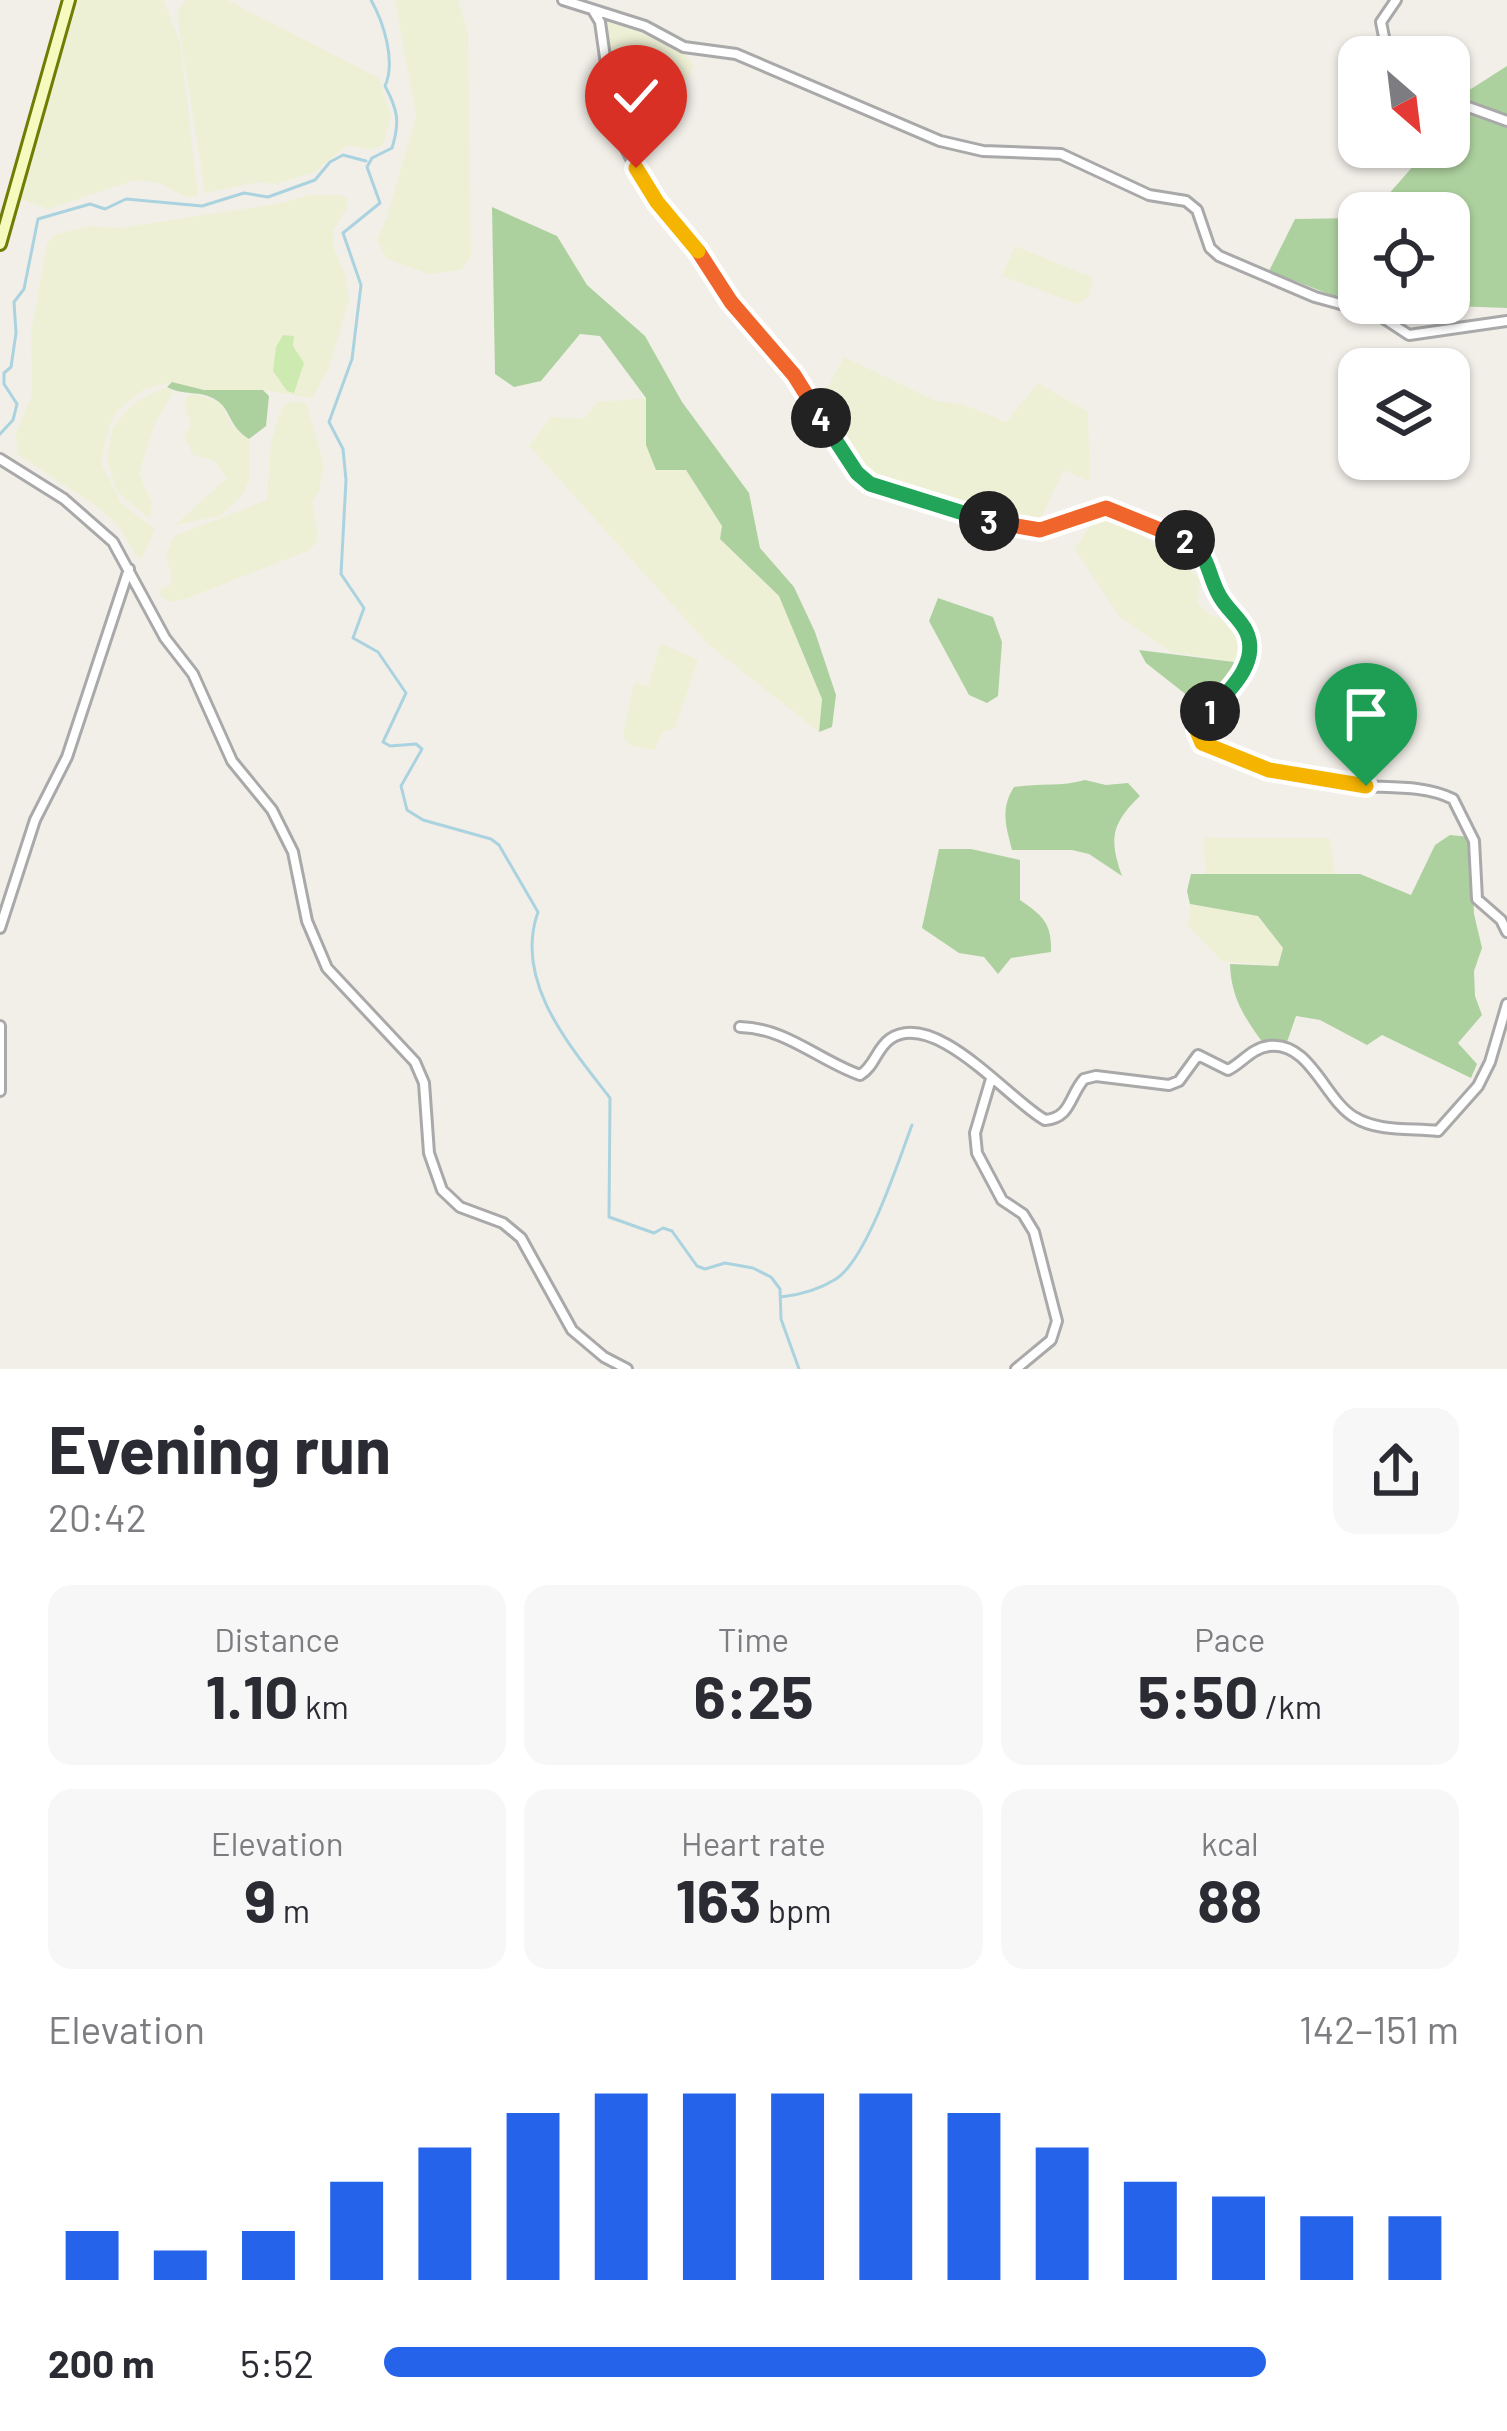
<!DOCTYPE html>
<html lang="en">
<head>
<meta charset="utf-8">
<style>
	body { margin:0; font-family:Barlow,sans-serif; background:#f7f7f7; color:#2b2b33; height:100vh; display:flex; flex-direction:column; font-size:45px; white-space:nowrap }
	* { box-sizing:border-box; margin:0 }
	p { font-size:39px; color:#7c7c81 }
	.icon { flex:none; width:66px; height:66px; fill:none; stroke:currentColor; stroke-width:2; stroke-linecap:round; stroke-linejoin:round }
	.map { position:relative; height:1369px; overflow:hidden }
	.sheet { display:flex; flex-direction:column; background:#fff; flex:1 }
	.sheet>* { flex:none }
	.needle { width:78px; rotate:152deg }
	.controls { position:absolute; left:1338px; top:36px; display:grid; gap:24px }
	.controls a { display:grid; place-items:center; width:132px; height:132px; border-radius:24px; background:#fff; box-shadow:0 3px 9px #0004; font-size:60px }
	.pin { position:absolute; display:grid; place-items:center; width:102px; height:102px; color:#fff; margin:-123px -51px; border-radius:50% 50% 50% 0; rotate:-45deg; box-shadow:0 0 12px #0007 }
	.pin .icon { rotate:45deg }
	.km { position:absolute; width:60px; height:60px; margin:-30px; border-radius:50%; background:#222; color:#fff; font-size:33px; line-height:60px; text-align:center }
	.round { display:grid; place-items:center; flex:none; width:126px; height:126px; border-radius:24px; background:#f7f7f7 }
	.head { display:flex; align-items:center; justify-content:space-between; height:204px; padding:0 48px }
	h1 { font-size:66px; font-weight:700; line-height:90px }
	.figures { display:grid; grid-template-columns:repeat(3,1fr); gap:18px; height:204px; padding:12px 48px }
	.figures div { display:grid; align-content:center; border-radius:24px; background:#f7f7f7; text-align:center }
	.figures b { font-size:60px; font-weight:700 }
	.figures small { font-size:33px; font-weight:400 }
	.figures p { font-size:33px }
	.chart { height:336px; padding:24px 48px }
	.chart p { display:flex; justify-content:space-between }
	.chart svg { width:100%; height:216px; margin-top:12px; stroke:#2563eb; stroke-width:6 }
	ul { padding:0 48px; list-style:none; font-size:39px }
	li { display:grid; grid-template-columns:192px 144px 1fr; align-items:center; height:90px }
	li i { height:30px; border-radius:15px; background:#2563eb }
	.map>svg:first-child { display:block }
	.farmland { fill:#eef0d5 }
	.grass { fill:#cdebb0 }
	.forest { fill:#add19e }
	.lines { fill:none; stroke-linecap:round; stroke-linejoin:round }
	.stream { stroke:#aad3df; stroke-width:3 }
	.minor-casing { stroke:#a9a9a9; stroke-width:14 }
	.secondary-casing { stroke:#707d05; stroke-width:16 }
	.minor { stroke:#fff; stroke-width:8 }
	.secondary { stroke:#f7fabf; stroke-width:10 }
	.split-1-casing { stroke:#fff; stroke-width:24 }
	.split-2-casing { stroke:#fff; stroke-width:24 }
	.split-3-casing { stroke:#fff; stroke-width:24 }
	.split-4-casing { stroke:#fff; stroke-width:24 }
	.split-5-casing { stroke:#fff; stroke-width:24 }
	.split-6-casing { stroke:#fff; stroke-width:24 }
	.split-1 { stroke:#f5b400; stroke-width:15 }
	.split-2 { stroke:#22a559; stroke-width:15 }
	.split-3 { stroke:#f0652b; stroke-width:15 }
	.split-4 { stroke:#22a559; stroke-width:15 }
	.split-5 { stroke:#f0652b; stroke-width:15 }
	.split-6 { stroke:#f5b400; stroke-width:15 }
</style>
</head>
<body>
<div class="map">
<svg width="1507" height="1369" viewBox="0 0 1507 1369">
	<rect width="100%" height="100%" fill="#f2efe9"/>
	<path class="farmland" d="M 78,0 L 164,0 L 180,43 L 198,196 L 186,197 L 159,183 L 135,180 L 48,209 L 18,198 Z
		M 185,0 L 227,0 L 379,78 L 391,115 L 383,145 L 369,150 L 348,145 L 315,172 L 276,184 L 258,182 L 205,193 L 177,13 Z
		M 395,0 L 458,0 L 468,32 L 471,257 L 461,270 L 429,274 L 387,259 L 377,240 L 387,217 L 416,116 Z
		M 607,17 L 686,54 L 694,66 L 659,128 L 623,111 L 607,37 Z
		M 309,195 L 342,195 L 347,199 L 347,208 L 334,228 L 333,246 L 346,277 L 349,301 L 328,370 L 312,398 L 263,390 L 204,390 L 172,382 L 143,390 L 117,411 L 109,427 L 101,463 L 121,503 L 155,529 L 142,559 L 134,553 L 119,526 L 99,508 L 17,454 L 16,433 L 32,395 L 31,332 L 47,244 L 54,235 L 89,226 L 120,228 L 282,203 Z
		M 1015,246 L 1093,278 L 1089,296 L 1078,304 L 1002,276 Z
		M 844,357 L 936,401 L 962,404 L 1006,422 L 1038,383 L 1088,412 L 1090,482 L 1064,470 L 1036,528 L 880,484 L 862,473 L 819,404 Z
		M 167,387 L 173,392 L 155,424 L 139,474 L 152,503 L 150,519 L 117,492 L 107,460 L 113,427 L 126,411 L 139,400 Z
		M 195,394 L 221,403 L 232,426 L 249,439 L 249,482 L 241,497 L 220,516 L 175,525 L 227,478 L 213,460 L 193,455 L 184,435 L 191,426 L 184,405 L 187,396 Z
		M 646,398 L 646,445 L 686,470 L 722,526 L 720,539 L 779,596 L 822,699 L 819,732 L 708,644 L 529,446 L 551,417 L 584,419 L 597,402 Z
		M 290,402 L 306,402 L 324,465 L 319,491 L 312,503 L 318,535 L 315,544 L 308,551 L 185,599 L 171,602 L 160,596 L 161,588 L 169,586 L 172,578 L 166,555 L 174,536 L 267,500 L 271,441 L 282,407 Z
		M 1099,511 L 1138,532 L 1199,578 L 1198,603 L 1208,614 L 1233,623 L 1241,635 L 1242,663 L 1171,652 L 1120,617 L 1075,549 Z
		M 661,643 L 698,660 L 675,728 L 663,732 L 654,750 L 631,746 L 623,736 L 634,682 L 648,686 Z
		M 1204,838 L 1330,838 L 1335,875 L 1205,874 Z
		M 1190,904 L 1258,916 L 1283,948 L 1278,966 L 1222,961 L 1188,926 Z"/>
	<path class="grass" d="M 283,335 L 294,336 L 293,346 L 304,363 L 294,393 L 287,391 L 273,371 L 276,347 Z"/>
	<path class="forest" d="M 1507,66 L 1507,117 L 1460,96 Z
		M 1461,111 L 1482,114 L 1507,128 L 1507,308 L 1371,303 L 1449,303 L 1449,213 L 1372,213 L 1430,147 L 1449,147 L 1449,125 Z
		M 492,207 L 557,236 L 587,285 L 645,336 L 682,402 L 749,493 L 760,548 L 794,587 L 815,632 L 836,695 L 832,727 L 819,732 L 822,699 L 779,596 L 720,539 L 722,526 L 686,470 L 656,470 L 646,445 L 646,398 L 600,336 L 580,334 L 541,381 L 514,387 L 495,374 Z
		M 1359,218 L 1359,301 L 1337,297 L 1269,271 L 1295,219 Z
		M 172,382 L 204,390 L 263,390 L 269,396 L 266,426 L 249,439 C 228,426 231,409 216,400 C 201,390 183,396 167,387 Z
		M 938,598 L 993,617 L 1002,642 L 998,696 L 987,703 L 969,695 L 929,621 Z
		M 1139,650 L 1242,663 L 1230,685 L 1200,717 L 1193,700 L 1146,663 Z
		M 1085,780 L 1106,785 L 1128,783 L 1140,796 C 1111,824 1109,839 1122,876 L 1089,854 L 1072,850 L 1012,850 C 1006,826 1000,809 1014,787 C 1038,783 1061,787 1085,780 Z
		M 1450,835 L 1470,837 L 1474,914 L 1482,948 L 1474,971 L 1475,996 L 1482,1015 L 1458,1043 L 1477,1064 L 1471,1078 L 1382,1035 L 1367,1045 L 1320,1020 L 1296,1016 L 1286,1045 L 1263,1043 C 1244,1017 1231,997 1230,964 L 1278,966 L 1283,948 L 1258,916 L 1190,904 L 1187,891 L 1191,874 L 1360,874 L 1411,895 L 1435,845 Z
		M 939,849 L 971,849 L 1020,860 L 1020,900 C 1043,916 1052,923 1051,952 L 1011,958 L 998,974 L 984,957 L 959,953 L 922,928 Z"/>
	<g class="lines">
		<path class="stream" d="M 371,0 C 384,23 396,62 385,86 C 398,110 400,122 392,148 L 372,158 L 367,167 L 380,203 L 343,233 L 361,285 L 352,359 L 329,422 L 343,449 L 346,480 L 341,574 L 364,608 L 353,638 L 378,652 L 406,693 L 383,742 L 390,746 L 416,744 L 422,749 L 401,786 L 407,810 L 423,820 L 491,839 L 499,845 L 538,912 C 513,982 571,1047 610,1098 L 609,1217 L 654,1233 L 663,1228 L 672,1231 L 697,1266 L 705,1269 L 725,1263 L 753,1268 L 771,1277 L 780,1289 L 781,1319 L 799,1369
			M 0,434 L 13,420 L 17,404 L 4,384 L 4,373 L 11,367 L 16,333 L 14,302 L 24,289 L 38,219 L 90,204 L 105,209 L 126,199 L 202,206 L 244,193 L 268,197 L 315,180 L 330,162 L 343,155 L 366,161
			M 781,1297 C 799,1295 820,1289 836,1279 C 867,1259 898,1162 912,1125"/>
		<g class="minor-casing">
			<path id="minor" d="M 563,0 L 645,26 L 684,47 L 736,54 L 940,141 L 983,151 L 1061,154 L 1149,195 L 1186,201 L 1197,210 L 1210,248 L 1219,256 L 1315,297 L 1377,314 L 1409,335 L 1507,321
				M 594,12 L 600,22 L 615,128 L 636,168 L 731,302 L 794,375 L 857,473 L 882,490 L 1024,529 L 1044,529 L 1109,508 L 1199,548 C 1213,563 1212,584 1222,601 C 1229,612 1241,620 1246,632 C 1268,680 1192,700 1199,741 C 1246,768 1306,781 1360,786 C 1391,788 1425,785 1453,799 L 1474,841 L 1477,899 L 1501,920 L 1507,932
				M 1388,57 L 1381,22 L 1396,0
				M 1449,100 L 1507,121
				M 0,459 L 64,499 L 113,542 L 165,638 L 193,674 L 232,761 L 272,810 L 293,852 L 307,921 L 327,968 L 415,1062 L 424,1083 L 429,1153 L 442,1190 L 460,1207 L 503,1223 L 521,1238 L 572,1330 L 604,1357 L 627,1369
				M 0,928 L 35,820 L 67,757 L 129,569
				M 0,1026 L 0,1091
				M 740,1027 C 786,1028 818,1060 860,1075 C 875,1066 876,1049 890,1039 C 935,1008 1010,1101 1045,1120 C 1071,1118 1069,1096 1084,1079 L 1096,1076 L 1169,1085 L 1179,1081 L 1198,1055 L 1228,1070 C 1242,1063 1252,1048 1269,1046 C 1310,1041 1325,1100 1354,1117 C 1378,1132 1411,1128 1438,1131 L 1478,1086 L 1490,1062 L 1507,1004
				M 991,1079 L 975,1133 L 977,1153 L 1002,1200 L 1023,1214 L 1034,1232 L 1057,1321 L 1051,1340 L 1016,1369"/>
		</g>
		<g class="secondary-casing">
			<path id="secondary" d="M 0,244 L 69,0"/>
		</g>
		<use href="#minor" class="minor"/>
		<use href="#secondary" class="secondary"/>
	</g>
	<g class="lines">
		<g class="split-1-casing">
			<path id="split-1" d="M 1210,711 L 1197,731 L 1202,743 L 1269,770 L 1366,786"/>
		</g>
		<g class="split-2-casing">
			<path id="split-2" d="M 1185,540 C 1210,554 1206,570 1218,593 C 1225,608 1239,617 1246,631 C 1261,662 1229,691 1210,711"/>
		</g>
		<g class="split-3-casing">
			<path id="split-3" d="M 989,521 L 1040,530 L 1106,508 L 1185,540"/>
		</g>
		<g class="split-4-casing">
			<path id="split-4" d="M 821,418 L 857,473 L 870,484 L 989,521"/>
		</g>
		<g class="split-5-casing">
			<path id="split-5" d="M 698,251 L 731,302 L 794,375 L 821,418"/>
		</g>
		<g class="split-6-casing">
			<path id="split-6" d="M 636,168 L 657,202 L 698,251"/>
		</g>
		<use href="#split-1" class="split-1"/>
		<use href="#split-2" class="split-2"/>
		<use href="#split-3" class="split-3"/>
		<use href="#split-4" class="split-4"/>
		<use href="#split-5" class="split-5"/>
		<use href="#split-6" class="split-6"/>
	</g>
</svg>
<div class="controls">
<a><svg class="needle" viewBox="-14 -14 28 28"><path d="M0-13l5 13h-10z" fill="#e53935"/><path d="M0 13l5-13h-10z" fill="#7c7c81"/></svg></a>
<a><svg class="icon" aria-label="locate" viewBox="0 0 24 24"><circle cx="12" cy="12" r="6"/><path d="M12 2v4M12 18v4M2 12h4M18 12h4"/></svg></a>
<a><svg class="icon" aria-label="layers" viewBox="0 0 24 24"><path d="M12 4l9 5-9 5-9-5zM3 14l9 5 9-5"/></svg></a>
</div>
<div class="pin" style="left:1366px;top:786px;background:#1e9e55"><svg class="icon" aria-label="arrive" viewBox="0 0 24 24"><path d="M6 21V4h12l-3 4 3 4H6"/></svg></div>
<div class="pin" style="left:636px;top:168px;background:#d93025"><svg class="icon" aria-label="check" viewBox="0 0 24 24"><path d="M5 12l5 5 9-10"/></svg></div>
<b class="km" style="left:1210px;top:711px">1</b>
<b class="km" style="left:1185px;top:540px">2</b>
<b class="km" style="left:989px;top:521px">3</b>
<b class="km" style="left:821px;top:418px">4</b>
</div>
<section class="sheet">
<div class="head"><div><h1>Evening run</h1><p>20:42</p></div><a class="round"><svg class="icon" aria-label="share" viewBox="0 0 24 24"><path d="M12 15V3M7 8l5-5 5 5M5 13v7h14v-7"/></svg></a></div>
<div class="figures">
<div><p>Distance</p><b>1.10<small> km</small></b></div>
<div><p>Time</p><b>6:25</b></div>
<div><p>Pace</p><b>5:50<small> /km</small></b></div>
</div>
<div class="figures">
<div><p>Elevation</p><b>9<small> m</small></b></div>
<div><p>Heart rate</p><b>163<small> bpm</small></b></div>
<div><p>kcal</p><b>88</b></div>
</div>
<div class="chart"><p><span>Elevation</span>142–151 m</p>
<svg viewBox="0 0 160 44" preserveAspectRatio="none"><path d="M5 44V34M15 44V38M25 44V34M35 44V24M45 44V17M55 44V10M65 44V6M75 44V6M85 44V6M95 44V6M105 44V10M115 44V17M125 44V24M135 44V27M145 44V31M155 44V31"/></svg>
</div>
<ul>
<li><b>200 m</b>5:52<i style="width:82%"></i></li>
</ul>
</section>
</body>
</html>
